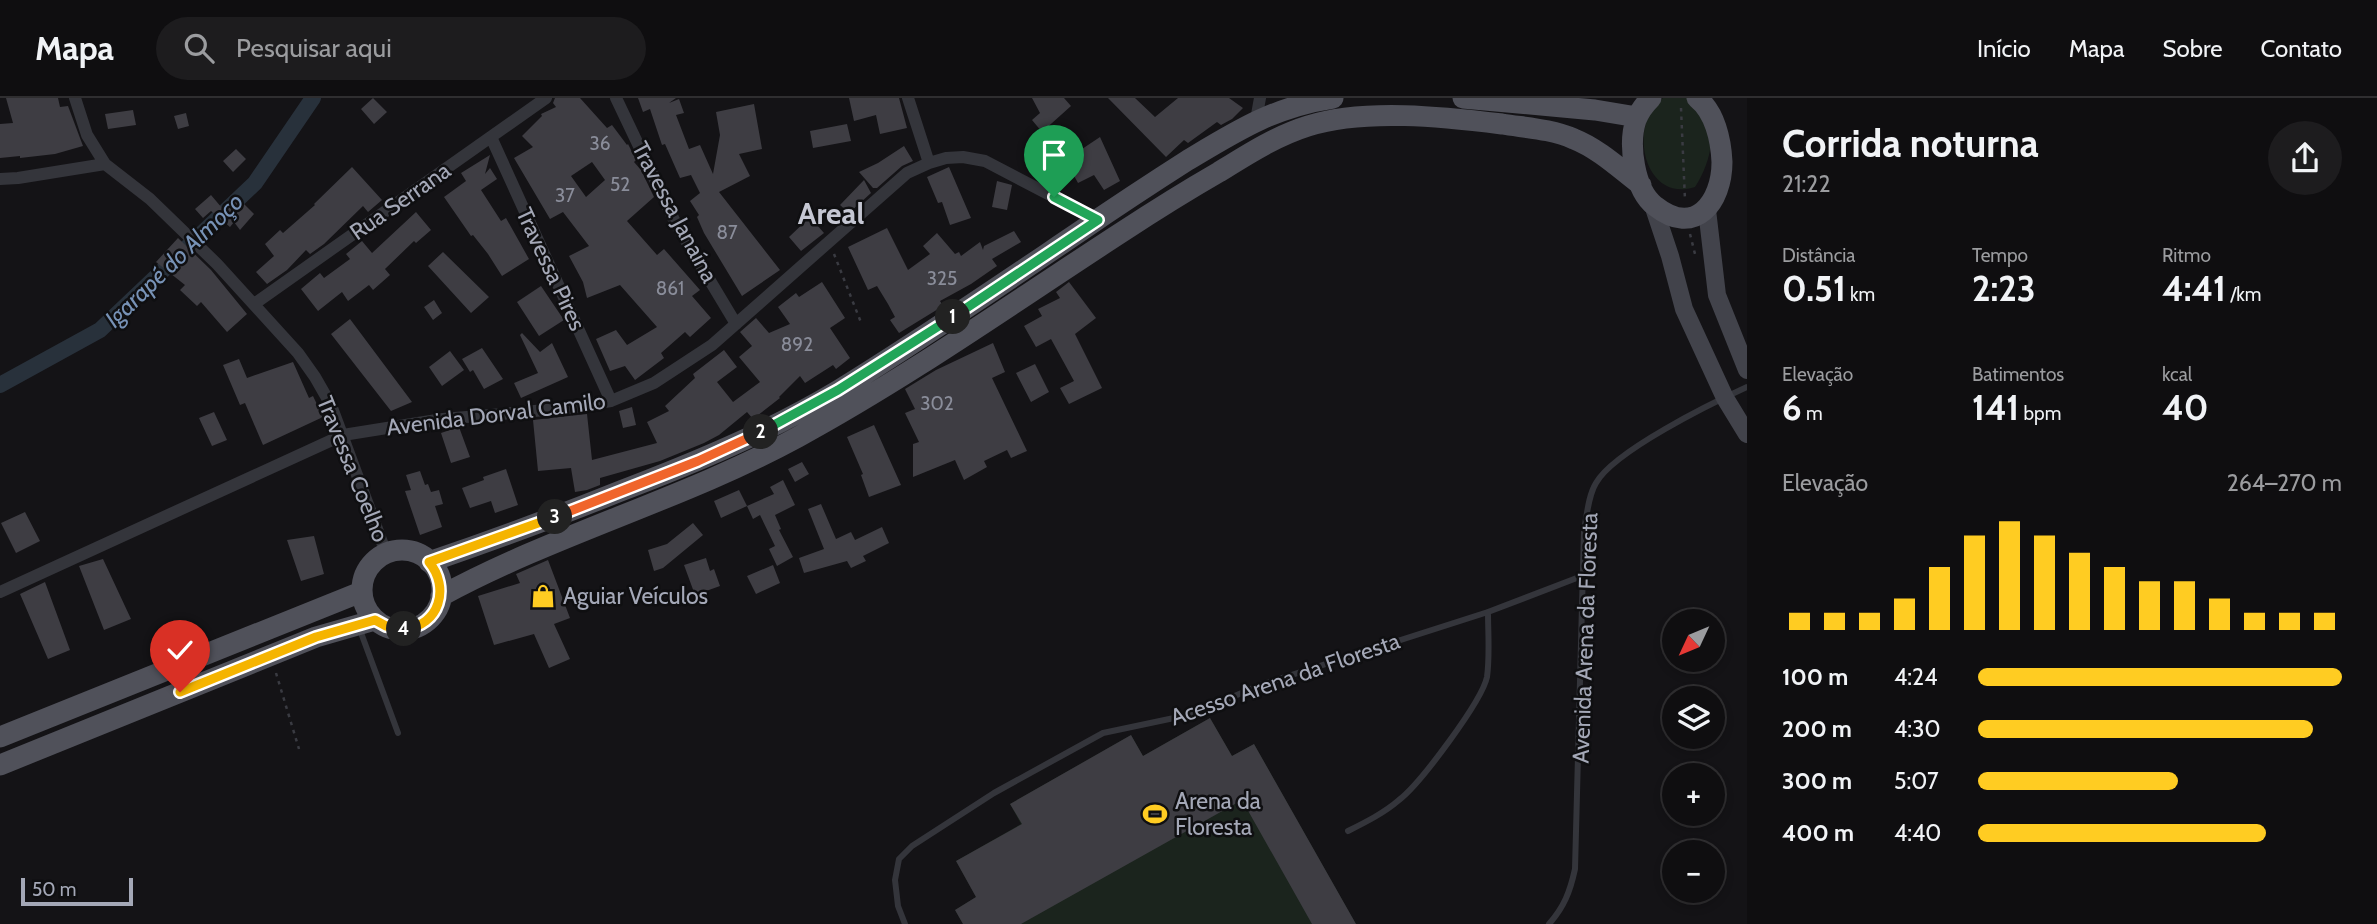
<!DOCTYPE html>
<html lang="pt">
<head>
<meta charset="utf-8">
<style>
	body { margin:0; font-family:Cabin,sans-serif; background:#1d1c1e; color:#f1f3f6; height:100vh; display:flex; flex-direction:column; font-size:26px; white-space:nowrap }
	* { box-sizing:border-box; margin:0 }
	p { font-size:23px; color:#9b9c9f }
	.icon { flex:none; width:38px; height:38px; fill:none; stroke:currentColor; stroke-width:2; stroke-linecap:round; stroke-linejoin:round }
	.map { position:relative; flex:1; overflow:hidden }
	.drawer { display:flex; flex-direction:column; background:#0f0e10; width:630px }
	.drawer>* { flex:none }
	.needle { width:46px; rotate:226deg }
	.buttons { position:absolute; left:1662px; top:511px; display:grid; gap:14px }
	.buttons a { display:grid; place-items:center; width:63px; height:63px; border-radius:50%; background:#0f0e10; box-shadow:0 4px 10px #0003,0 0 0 2px #2f2e30; font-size:35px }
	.scale { position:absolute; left:21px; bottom:18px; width:112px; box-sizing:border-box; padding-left:7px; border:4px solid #a4a8b7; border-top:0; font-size:19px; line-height:24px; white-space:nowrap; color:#a4a8b7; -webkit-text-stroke:5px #0f0f11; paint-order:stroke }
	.pin { position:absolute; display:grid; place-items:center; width:60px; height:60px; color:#fff; margin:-72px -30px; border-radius:50% 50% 50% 0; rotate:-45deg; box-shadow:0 0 7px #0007 }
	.pin .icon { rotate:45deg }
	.km { position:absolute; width:35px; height:35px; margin:-18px; border-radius:50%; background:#222; color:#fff; font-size:19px; line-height:35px; text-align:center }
	.round { display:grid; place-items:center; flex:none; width:74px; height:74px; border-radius:37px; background:#1d1c1e }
	.head { display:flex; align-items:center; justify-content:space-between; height:119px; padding:0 35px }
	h1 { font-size:38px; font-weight:800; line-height:52px }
	.figures { display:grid; grid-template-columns:repeat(3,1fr); gap:10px; height:119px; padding:7px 35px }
	.figures div { display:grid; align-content:center }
	.figures b { font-size:35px; font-weight:800 }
	.figures small { font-size:19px; font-weight:400 }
	.figures p { font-size:19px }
	.chart { height:196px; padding:14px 35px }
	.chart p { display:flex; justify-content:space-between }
	.chart svg { width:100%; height:126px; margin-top:7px; stroke:#fc2; stroke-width:6 }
	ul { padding:0 35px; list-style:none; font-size:23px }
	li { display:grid; grid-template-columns:112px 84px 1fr; align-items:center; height:52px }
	li i { height:18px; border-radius:9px; background:#fc2 }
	header { display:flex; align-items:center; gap:42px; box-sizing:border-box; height:98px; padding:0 35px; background:#0f0e10; border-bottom:2px solid #2f2e30 }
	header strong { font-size:33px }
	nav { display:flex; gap:38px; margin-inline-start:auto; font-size:24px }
	.search { width:490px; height:63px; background:#1d1c1e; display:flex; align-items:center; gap:18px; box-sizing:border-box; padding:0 24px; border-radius:38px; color:#9b9c9f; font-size:26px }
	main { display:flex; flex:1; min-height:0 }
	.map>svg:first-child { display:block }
	.green { fill:#1b241d }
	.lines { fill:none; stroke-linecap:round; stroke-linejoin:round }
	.canal { stroke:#28313b; stroke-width:16 }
	.building { fill:#3e3d43; fill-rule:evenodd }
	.path { stroke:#3a3b42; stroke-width:2.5; stroke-dasharray:3.5 5; stroke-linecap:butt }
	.service { stroke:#34353b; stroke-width:6 }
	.minor { stroke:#34353b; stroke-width:12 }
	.secondary { stroke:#42434b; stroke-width:18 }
	.primary { stroke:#50515a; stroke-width:21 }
	.split-1-casing { stroke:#fff; stroke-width:14 }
	.split-2-casing { stroke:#fff; stroke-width:14 }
	.split-3-casing { stroke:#fff; stroke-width:14 }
	.split-4-casing { stroke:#fff; stroke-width:14 }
	.split-5-casing { stroke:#fff; stroke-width:14 }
	.split-1 { stroke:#22a559; stroke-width:9 }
	.split-2 { stroke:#22a559; stroke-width:9 }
	.split-3 { stroke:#f0652b; stroke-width:9 }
	.split-4 { stroke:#f5b400; stroke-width:9 }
	.split-5 { stroke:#f5b400; stroke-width:9 }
	.labels { text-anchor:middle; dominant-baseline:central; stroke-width:5; stroke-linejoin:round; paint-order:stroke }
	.number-label { font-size:19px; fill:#8a8d9a }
	.street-label { font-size:23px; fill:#a4a8b7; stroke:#0f0f11 }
	.poi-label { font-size:23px; fill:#a4a8b7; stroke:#0f0f11; text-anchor:start }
	.water-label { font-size:24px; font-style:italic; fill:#7792b6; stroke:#0f0f11 }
	.district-label { font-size:30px; font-weight:bold; fill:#c5c7d3; stroke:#0f0f11 }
</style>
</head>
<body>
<header>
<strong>Mapa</strong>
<div class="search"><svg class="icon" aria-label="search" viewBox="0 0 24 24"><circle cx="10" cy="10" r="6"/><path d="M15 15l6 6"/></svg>Pesquisar aqui</div>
<nav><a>Início</a><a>Mapa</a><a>Sobre</a><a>Contato</a></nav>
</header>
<main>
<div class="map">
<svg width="1747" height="826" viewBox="0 0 1747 826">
	<rect width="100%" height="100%" fill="#141316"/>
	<path class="green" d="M 1663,0 L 1689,0 C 1695,9 1703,19 1708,29 C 1716,47 1705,74 1695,89 C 1643,106 1627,25 1663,0 Z
		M 1210,620 L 1232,658 L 1254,646 L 1356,826 L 963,826 L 955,812 L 976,799 L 956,763 L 1021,726 L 1010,706 L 1131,637 L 1143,658 Z"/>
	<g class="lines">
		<path class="canal" d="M 0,287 L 100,232 L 255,85 L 313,0"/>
	</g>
	<path class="building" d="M 6,0 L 58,0 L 60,9 L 68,8 L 83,48 L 55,56 L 20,60 L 20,58 L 0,60 L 0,26 L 13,25 Z
		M 373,0 L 387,14 L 374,26 L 361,11 Z
		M 555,0 L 580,0 L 607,30 L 612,27 L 627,47 L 628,46 L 636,62 L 634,64 L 641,72 L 654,99 L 627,123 L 657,157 L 664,151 L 700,192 L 692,198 L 711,220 L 690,239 L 685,234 L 661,255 L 664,260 L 635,282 L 625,268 L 610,273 L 596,241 L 616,232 L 627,247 L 657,229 L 620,187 L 587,200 L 583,184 L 569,158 L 589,148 L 563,114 L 550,121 L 514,60 L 533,49 L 522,38 L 542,18 L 541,16 L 556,9 L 553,5 ZM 592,64 L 605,82 L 586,99 L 571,78 Z
		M 638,0 L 676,0 L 669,5 L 679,1 L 684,15 L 676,17 L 689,51 L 700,47 L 713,76 L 720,37 L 716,14 L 754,6 L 762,51 L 739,56 L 750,78 L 719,94 L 780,172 L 742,198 L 704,135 L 697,119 L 699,117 L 690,103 L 700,95 L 691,77 L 680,80 L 665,46 L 662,47 L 650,11 L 643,14 Z
		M 849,0 L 899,0 L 907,30 L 880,36 L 876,17 L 854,23 Z
		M 1032,0 L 1064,0 L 1071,8 L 1042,34 L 1032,22 L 1040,15 Z
		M 1108,0 L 1135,0 L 1155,19 L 1178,0 L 1229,0 L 1243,10 L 1232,21 L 1221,27 L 1217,24 L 1188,45 L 1184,42 L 1166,59 Z
		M 133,12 L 136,27 L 108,31 L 105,16 Z
		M 186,15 L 189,28 L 178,31 L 174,18 Z
		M 847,26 L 851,43 L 813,50 L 810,33 Z
		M 1100,39 L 1120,83 L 1104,92 L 1094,77 L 1078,85 L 1062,56 L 1080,46 L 1082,51 Z
		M 904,48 L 913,63 L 902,68 L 877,90 L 873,90 L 859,74 L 878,65 Z
		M 236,51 L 246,61 L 233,74 L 223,63 Z
		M 490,57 L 485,76 L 490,70 L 497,81 L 481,92 L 501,123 L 506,120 L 529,161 L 502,178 L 488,156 L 473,137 L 471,138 L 444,99 L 466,83 L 461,75 Z
		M 352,69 L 382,102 L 368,114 L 363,108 L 324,146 L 310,156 L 306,152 L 287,172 L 267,186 L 256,174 L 274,158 L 265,146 L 280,132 L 283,135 L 315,107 L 314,106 Z
		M 949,69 L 971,120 L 950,127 L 942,104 L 938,105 L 927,79 Z
		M 864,82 L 871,95 L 849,115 L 840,107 Z
		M 997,83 L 1012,87 L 1007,112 L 992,109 Z
		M 211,97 L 222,110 L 235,97 L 254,116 L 240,132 L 234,124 L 230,129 L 211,113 L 203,120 L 195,111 Z
		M 416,114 L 431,132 L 416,145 L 414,143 L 385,171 L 390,177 L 373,192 L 369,187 L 348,203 L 342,194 L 318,213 L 301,191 L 320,175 L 324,180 L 350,161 L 346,156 L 362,143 L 372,155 Z
		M 810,119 L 824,135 L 801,153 L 789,139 Z
		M 887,130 L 908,172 L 930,156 L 923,148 L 937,135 L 955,156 L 959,154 L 961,158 L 980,144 L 983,152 L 984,148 L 1014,133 L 1021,144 L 992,161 L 997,168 L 971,186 L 940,203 L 943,208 L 899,235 L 890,222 L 895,219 L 888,206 L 877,188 L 868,192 L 848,149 Z
		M 178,140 L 211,172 L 247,216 L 227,234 L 201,204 L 197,208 L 180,192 L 185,187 L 156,164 Z
		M 443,154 L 489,199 L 471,215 L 428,168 Z
		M 822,184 L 845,220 L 830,230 L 850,260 L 836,271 L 833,267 L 805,285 L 800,278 L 779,299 L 780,300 L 753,321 L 747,314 L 719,337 L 704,345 L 660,363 L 600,380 L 600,387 L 587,392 L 575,394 L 571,370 L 538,373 L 533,322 L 587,316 L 592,362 L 657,345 L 647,324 L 669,313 L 665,308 L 695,280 L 693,276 L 724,252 L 737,269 L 717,284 L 733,304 L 760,284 L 739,259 L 752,248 L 740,234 L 756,220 L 769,235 L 790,226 L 778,209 L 796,195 L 799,199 Z
		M 1069,184 L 1096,220 L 1075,236 L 1102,290 L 1069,306 L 1060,290 L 1074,283 L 1051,241 L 1036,249 L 1024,228 L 1042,218 L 1038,211 L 1060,200 L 1056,194 Z
		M 541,188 L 564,222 L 539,238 L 517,204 Z
		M 434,202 L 442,215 L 433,222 L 424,209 Z
		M 350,221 L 412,304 L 391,313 L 331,236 Z
		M 522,235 L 540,254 L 552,245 L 568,279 L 521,300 L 514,285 L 538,275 L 520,237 Z
		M 993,245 L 1005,274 L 992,280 L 1027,353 L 1011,360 L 1007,352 L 984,363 L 987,369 L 964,382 L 955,362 L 913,379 L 913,346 L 919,344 L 905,315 L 915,311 L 905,291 L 936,272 Z
		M 482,250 L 503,281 L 484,291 L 473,272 L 470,274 L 462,261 Z
		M 450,253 L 464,272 L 442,288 L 429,269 Z
		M 239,261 L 247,280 L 293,264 L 309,300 L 313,298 L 323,319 L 263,347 L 245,305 L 240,307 L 223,267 Z
		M 1035,266 L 1049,294 L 1031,304 L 1016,275 Z
		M 632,309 L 636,327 L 623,330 L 619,313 Z
		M 214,314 L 227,342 L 212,348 L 199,320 Z
		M 874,327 L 901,387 L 869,399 L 861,377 L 863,376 L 847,339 Z
		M 459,329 L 470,359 L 451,365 L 441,335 Z
		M 802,364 L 809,376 L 795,384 L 788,371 Z
		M 506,371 L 518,407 L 495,415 L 491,403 L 470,410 L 462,390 L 484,382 L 483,379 Z
		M 420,373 L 425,387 L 428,386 L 431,394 L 439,392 L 443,406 L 435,408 L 442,429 L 420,437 L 405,393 L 411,392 L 406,377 Z
		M 783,382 L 795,407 L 775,417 L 781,431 L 779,432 L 793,459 L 777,468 L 769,451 L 775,448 L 760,417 L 753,421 L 747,408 L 774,396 L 770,389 Z
		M 739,392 L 747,408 L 721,420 L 714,403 Z
		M 821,406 L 836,441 L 851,434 L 855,442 L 882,429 L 889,445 L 863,458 L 866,463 L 851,470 L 847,463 L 804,475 L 799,460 L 824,451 L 808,411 Z
		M 25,414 L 40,443 L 16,455 L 1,425 Z
		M 693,425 L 703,437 L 663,470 L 654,473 L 648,452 L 667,446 Z
		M 314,438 L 324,476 L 301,483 L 287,442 Z
		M 706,460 L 710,473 L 714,471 L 720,488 L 695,497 L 684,467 Z
		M 103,461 L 131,521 L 104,532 L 79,468 Z
		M 548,462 L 570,520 L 554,526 L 570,561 L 549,570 L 534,536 L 494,547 L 478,498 L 520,485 L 516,476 Z
		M 773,467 L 780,485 L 756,496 L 747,478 Z
		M 45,484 L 70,552 L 48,561 L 20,496 Z
		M 1210,620 L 1232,658 L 1254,646 L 1356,826 L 1312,826 L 1242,702 L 1021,826 L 963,826 L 955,812 L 976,799 L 956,763 L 1022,726 L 1010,706 L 1131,637 L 1143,658 Z"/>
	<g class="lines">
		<path class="path" d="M 1681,10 L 1685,102
			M 1690,136 L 1695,156
			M 834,156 L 862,227
			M 276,575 L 299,651"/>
		<path class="service" d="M 360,532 L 398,635
			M 1348,733 C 1366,724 1384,715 1399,702 C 1420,686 1482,603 1487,579 C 1490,558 1488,535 1488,514
			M 905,826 L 898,808 L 895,782 L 899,761 L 912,748 L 994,695 L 1103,635 L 1193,616 L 1260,587 L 1488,514 L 1582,478
			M 1549,826 C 1564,809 1570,794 1575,771 L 1584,432 C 1587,418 1588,398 1596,385 C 1614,353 1712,305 1747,289"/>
		<path class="minor" d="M 75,0 L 87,37 L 105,66 L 150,101 L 217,166 L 298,255 L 315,279 L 331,307 L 386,455
			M 616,0 L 676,126 L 736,226
			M 908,0 L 929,65
			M 1256,22 L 1260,0
			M 491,39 L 611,303
			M 0,81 L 18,80 L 105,66
			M 254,206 L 546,0
			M 0,494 L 343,337 L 443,321 L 569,310 L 611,303 L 654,285 L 712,247 L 907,75 L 929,65 L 946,60 L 963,59 L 985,63 L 1098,122"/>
		<path class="secondary" d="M 1653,107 L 1670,158 L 1684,211 L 1725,300 L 1747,336
			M 1707,112 L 1717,197 L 1747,272"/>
		<path class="primary" d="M 1463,0 L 1595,12 L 1637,19
			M 1651,0 C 1645,6 1639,14 1636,22 C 1628,46 1634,92 1655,108 C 1695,140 1722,104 1722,64 C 1721,42 1715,14 1697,0
			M362 492a40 40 0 1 1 80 0a40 40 0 1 1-80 0Z
			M 429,464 C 493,442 556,419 618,394 C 694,365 769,334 839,292 C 922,241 1002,186 1082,132 C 1117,108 1152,85 1188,62 C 1238,32 1274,9 1333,0
			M 441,498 C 555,436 684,401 798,339 C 910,278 1014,204 1122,134 C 1154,113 1186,93 1219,74 C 1248,56 1276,38 1308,28 C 1364,10 1445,19 1502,26 C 1527,30 1551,31 1574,41 C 1599,51 1620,71 1641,87
			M 0,639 L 361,494
			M 0,667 L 316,539 L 375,522"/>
	</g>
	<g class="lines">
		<g class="split-1-casing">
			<path id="split-1" d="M 953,219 L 1098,122 L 1054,99"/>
		</g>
		<g class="split-2-casing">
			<path id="split-2" d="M 761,334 L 838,292 L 953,219"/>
		</g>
		<g class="split-3-casing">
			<path id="split-3" d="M 555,419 L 698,363 L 761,334"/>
		</g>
		<g class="split-4-casing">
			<path id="split-4" d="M 404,531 C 440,528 450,489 429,464 L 555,419"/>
		</g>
		<g class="split-5-casing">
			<path id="split-5" d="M 180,594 L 316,539 L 375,522 L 386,528 L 404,531"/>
		</g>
		<use href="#split-1" class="split-1"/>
		<use href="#split-2" class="split-2"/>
		<use href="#split-3" class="split-3"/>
		<use href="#split-4" class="split-4"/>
		<use href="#split-5" class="split-5"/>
	</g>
	<defs>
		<g id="shop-bare" transform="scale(1.89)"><path d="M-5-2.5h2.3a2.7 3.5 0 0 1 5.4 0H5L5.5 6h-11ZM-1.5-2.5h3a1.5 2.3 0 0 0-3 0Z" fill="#fc2" stroke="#0f0f11" stroke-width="2.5" paint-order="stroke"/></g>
		<g id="stadium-bare" transform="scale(1.89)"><path d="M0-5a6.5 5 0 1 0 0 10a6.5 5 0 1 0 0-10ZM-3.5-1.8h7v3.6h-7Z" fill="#fc2" stroke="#0f0f11" stroke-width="2.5" paint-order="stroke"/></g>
	</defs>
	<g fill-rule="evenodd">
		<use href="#shop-bare" x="543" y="498"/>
		<use href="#stadium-bare" x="1155" y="716"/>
	</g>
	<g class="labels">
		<g class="number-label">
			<text x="600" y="45">36</text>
			<text x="620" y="86">52</text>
			<text x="565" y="97">37</text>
			<text x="727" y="134">87</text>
			<text x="942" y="180">325</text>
			<text x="670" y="190">861</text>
			<text x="797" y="246">892</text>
			<text x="937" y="305">302</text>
		</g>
		<g class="street-label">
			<text transform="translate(400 103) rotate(-35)">Rua Serrana</text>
			<text transform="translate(675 114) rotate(62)">Travessa Janaína</text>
			<text transform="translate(551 171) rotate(65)">Travessa Pires</text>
			<text transform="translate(496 316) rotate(-7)">Avenida Dorval Camilo</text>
			<text transform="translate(353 371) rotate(68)">Travessa Coelho</text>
			<text transform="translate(1585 540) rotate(-88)">Avenida Arena da Floresta</text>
			<text transform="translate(1285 581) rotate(-19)">Acesso Arena da Floresta</text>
		</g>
		<g class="poi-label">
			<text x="563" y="498">Aguiar Veículos</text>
			<text x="1175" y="703">Arena da<tspan x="1175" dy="26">Floresta</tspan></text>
		</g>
		<g class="water-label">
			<text transform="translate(174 162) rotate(-44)">Igarapé do Almoço</text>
		</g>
		<g class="district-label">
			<text x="831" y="115">Areal</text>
		</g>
	</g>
</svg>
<div class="buttons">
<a><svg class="needle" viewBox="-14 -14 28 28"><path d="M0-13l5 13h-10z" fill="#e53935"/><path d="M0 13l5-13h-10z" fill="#9b9c9f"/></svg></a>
<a><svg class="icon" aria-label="layers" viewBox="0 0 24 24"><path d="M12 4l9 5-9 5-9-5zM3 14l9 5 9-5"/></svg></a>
<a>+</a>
<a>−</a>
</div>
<div class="scale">50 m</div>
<div class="pin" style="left:1054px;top:99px;background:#1e9e55"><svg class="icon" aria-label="arrive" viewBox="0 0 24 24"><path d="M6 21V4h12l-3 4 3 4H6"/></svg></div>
<div class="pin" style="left:180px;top:594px;background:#d93025"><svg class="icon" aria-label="check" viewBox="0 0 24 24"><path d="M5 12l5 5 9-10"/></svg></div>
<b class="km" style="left:953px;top:219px">1</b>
<b class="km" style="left:761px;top:334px">2</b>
<b class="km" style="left:555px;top:419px">3</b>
<b class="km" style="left:404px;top:531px">4</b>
</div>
<section class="drawer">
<div class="head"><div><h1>Corrida noturna</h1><p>21:22</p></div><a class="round"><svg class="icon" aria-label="share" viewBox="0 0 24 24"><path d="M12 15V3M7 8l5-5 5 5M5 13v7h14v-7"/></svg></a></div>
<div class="figures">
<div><p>Distância</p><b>0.51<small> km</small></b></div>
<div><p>Tempo</p><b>2:23</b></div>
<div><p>Ritmo</p><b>4:41<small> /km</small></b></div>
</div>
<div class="figures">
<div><p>Elevação</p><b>6<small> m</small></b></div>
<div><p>Batimentos</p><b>141<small> bpm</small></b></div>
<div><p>kcal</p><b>40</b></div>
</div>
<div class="chart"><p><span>Elevação</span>264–270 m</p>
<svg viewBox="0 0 160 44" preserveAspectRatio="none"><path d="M5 44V38M15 44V38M25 44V38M35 44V33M45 44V22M55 44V11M65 44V6M75 44V11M85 44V17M95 44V22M105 44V27M115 44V27M125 44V33M135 44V38M145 44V38M155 44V38"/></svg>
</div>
<ul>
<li><b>100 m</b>4:24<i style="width:100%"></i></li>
<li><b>200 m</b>4:30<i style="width:92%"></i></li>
<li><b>300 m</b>5:07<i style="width:55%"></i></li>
<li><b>400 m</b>4:40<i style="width:79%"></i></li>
</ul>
</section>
</main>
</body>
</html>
